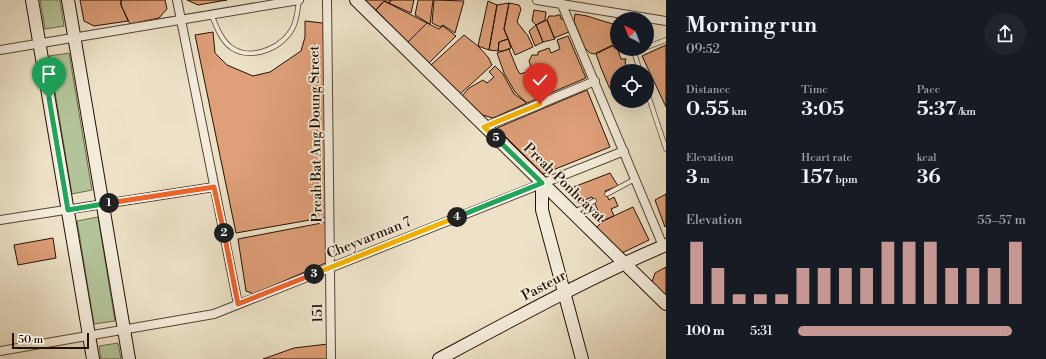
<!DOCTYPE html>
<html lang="en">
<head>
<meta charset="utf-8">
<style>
	body { margin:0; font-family:"Libre Bodoni",serif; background:#20242c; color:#f1f3f6; height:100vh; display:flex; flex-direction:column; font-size:15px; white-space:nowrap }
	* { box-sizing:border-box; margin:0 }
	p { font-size:13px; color:#9ea1a6 }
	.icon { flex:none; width:22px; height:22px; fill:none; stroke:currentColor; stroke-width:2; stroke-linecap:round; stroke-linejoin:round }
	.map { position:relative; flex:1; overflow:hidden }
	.drawer { display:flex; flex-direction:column; background:#171b24; width:380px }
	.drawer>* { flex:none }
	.needle { width:26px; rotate:318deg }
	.controls { position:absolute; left:610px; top:12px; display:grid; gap:8px }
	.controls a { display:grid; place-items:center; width:44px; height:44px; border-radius:50%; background:#171b24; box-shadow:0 4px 16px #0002; font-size:20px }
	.scale { position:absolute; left:12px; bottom:10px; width:77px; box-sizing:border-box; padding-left:4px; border:2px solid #241100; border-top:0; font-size:11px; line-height:14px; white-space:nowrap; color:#241100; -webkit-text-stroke:3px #f3ecdb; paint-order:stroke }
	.pin { position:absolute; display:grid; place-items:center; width:34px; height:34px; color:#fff; margin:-41px -17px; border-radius:50% 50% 50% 0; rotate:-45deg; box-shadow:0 0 4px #0007 }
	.pin .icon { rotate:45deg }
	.km { position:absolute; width:20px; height:20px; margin:-10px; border-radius:50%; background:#222; color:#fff; font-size:11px; line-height:20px; text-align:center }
	.round { display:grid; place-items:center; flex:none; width:42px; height:42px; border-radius:21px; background:#20242c }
	.summary { display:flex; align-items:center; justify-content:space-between; height:68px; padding:0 20px }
	h1 { font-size:22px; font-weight:600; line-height:30px }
	.metrics { display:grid; grid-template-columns:repeat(3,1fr); gap:6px; height:68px; padding:4px 20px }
	.metrics div { display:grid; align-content:center }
	.metrics b { font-size:20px; font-weight:600 }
	.metrics small { font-size:11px; font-weight:400 }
	.metrics p { font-size:11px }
	.chart { height:112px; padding:8px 20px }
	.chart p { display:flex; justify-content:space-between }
	.chart svg { width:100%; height:72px; margin-top:4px; stroke:#c59692; stroke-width:6 }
	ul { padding:0 20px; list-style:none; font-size:13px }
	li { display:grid; grid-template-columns:64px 48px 1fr; align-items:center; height:30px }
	li i { height:10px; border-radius:5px; background:#c59692 }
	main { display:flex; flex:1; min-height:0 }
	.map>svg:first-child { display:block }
	.green { fill:#b4c499; stroke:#6c6a4c }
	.building { fill:#de9f79; stroke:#241100 }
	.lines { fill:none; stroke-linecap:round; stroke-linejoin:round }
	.lane-casing { stroke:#564532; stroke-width:5.5 }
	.street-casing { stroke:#564532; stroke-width:10 }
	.secondary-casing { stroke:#241100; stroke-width:14 }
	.lane { stroke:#f3ecdb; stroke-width:4 }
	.street { stroke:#f3ecdb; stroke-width:8 }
	.secondary { stroke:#f3ecdb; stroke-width:12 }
	.split-1-casing { stroke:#fff; stroke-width:8 }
	.split-2-casing { stroke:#fff; stroke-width:8 }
	.split-3-casing { stroke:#fff; stroke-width:8 }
	.split-4-casing { stroke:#fff; stroke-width:8 }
	.split-5-casing { stroke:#fff; stroke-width:8 }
	.split-6-casing { stroke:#fff; stroke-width:8 }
	.split-1 { stroke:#22a559; stroke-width:5 }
	.split-2 { stroke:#f0652b; stroke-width:5 }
	.split-3 { stroke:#f0652b; stroke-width:5 }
	.split-4 { stroke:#f5b400; stroke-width:5 }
	.split-5 { stroke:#22a559; stroke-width:5 }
	.split-6 { stroke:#f5b400; stroke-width:5 }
	.labels { text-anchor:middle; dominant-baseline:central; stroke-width:3.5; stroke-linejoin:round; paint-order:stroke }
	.street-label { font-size:14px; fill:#241100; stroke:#f3ecdb }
</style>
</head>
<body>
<main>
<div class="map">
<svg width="666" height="359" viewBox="0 0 666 359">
	<rect width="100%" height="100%" fill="#ede2c8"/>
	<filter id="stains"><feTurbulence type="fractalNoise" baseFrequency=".005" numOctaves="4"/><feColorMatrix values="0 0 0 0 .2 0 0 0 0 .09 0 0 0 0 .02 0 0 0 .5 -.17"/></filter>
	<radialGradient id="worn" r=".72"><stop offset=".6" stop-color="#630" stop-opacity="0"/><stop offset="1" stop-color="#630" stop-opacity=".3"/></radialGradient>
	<path class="green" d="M 40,0 L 60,0 L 64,26 L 45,29 Z
		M 69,53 L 92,190 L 72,194 L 49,56 Z
		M 98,217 L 115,321 L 94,324 L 77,221 Z
		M 118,343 L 121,359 L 101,359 L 99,346 Z"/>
	<path class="building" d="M 80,0 L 121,0 L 121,5 L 128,21 L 94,26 L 84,21 Z
		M 121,0 L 165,0 L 167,9 L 159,18 L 130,24 L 121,5 Z
		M 187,0 L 227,0 L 198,5 Z
		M 364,0 L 391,0 L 389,3 L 384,1 L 376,10 Z
		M 391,0 L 414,0 L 411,13 L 389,3 Z
		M 418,0 L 433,0 L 430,24 L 415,15 Z
		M 434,0 L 464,1 L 455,33 L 443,25 L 440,27 L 432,23 Z
		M 384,1 L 427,23 L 408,42 L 376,10 Z
		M 488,1 L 497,5 L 489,50 L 478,46 Z
		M 509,3 L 504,29 L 508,39 L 499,42 L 498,51 L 489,50 L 497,5 Z
		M 509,3 L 519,5 L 521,9 L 517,22 L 528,36 L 533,47 L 515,55 L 504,29 Z
		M 534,10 L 546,12 L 545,20 L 536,25 L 532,21 Z
		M 575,14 L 587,16 L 616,25 L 613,33 L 617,36 L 617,43 L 594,54 L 590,53 L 585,48 L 574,21 Z
		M 557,15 L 560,15 L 561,19 L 567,20 L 571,31 L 554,38 L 547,20 L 549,16 L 556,16 Z
		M 547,20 L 555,39 L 543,42 L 536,25 Z
		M 305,21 L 323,23 L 327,217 L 236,233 L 195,35 L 213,32 L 215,53 L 227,65 L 253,76 L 270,72 L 301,51 L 305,37 Z
		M 427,23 L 439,29 L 443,26 L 456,36 L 429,63 L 408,42 Z
		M 536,25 L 543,42 L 535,46 L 529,31 Z
		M 464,35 L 478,46 L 488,57 L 492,65 L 459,95 L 431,65 Z
		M 568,36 L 586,78 L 527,103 L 515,92 L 504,73 L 497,53 L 509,49 L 517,69 L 520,74 L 532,70 L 529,61 L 532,55 L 538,55 L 538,52 L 549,48 L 551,53 L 560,49 L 557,40 Z
		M 508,39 L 511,48 L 503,51 L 498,51 L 499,42 Z
		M 666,45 L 666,107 L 642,56 Z
		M 612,46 L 618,50 L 621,59 L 626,59 L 625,63 L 628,68 L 628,71 L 617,71 L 617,98 L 609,87 L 601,68 L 596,54 Z
		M 495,66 L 503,74 L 514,94 L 527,103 L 493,118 L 479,114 L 462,96 L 469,88 L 483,80 L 487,83 L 494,77 L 489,72 Z
		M 587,90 L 610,147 L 543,174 L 497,128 Z
		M 610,173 L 618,186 L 605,191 L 609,200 L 614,197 L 618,206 L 611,209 L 614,216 L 599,222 L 597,216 L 599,213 L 592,197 L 577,203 L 571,188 Z
		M 666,194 L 666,226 L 665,227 L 655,200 Z
		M 633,207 L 649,240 L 622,253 L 596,228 L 603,221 Z
		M 327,222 L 330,261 L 254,294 L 246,291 L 238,239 Z
		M 53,238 L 56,258 L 18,265 L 14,245 Z
		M 666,267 L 666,297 L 652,282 L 655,273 Z
		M 328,344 L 328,359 L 263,359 L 294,348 Z"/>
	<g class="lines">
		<g class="lane-casing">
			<path id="lane" d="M 211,14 C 216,25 221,41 232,48 C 253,62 286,46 294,25 C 297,18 298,8 299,0
				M 647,47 L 666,40
				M 640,71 L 634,52 L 641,49
				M 647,92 L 666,149
				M 607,194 L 635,179
				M 575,212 L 594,201"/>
		</g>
		<g class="street-casing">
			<path id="street" d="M 177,0 L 238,304
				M 327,0 L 331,359
				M 537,0 L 666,21
				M 560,0 L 663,246
				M 0,50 L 299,0
				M 484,127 L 595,81
				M 0,220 L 214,187
				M 0,351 L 214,314 L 624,151"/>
		</g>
		<g class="secondary-casing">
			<path id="secondary" d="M 32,0 L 93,359
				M 68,0 L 129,359
				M 356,0 L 666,304
				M 542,183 L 542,210 L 582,359
				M 439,359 C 514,319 588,278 666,245"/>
		</g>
		<use href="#lane" class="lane"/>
		<use href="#street" class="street"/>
		<use href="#secondary" class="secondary"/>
	</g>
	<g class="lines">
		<g class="split-1-casing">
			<path id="split-1" d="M 49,98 L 68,210 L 109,203"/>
		</g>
		<g class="split-2-casing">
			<path id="split-2" d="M 109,203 L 214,187 L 224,233"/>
		</g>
		<g class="split-3-casing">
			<path id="split-3" d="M 224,233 L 238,304 L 314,274"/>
		</g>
		<g class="split-4-casing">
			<path id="split-4" d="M 314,274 L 457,217"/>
		</g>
		<g class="split-5-casing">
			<path id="split-5" d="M 457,217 L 542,183 L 496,138"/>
		</g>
		<g class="split-6-casing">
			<path id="split-6" d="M 496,138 L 484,127 L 540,104"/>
		</g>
		<use href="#split-1" class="split-1"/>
		<use href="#split-2" class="split-2"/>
		<use href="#split-3" class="split-3"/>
		<use href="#split-4" class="split-4"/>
		<use href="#split-5" class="split-5"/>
		<use href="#split-6" class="split-6"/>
	</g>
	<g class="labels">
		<g class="street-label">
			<text transform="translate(316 134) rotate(-91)">Preah Bat Ang Doung Street</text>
			<text transform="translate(564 183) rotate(44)">Preah Ponheayat</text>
			<text transform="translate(369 238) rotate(-22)">Cheyvarman 7</text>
			<text transform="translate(544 286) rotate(-28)">Pasteur</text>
			<text transform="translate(318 313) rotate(-91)">151</text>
		</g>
	</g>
	<rect width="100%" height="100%" filter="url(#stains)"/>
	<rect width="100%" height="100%" fill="url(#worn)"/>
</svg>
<div class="controls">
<a><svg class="needle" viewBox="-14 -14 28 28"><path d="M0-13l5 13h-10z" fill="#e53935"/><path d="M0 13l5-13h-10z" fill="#9ea1a6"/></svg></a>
<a><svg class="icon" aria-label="locate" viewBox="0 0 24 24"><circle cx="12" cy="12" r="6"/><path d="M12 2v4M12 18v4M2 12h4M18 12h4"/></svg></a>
</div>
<div class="scale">50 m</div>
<div class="pin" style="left:49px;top:98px;background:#1e9e55"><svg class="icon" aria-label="arrive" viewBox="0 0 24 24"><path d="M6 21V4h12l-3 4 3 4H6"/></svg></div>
<div class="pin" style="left:540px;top:104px;background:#d93025"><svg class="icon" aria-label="check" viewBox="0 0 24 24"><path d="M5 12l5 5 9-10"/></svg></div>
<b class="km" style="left:109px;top:203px">1</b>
<b class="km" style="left:224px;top:233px">2</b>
<b class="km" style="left:314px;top:274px">3</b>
<b class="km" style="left:457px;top:217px">4</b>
<b class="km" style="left:496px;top:138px">5</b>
</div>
<section class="drawer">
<div class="summary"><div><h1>Morning run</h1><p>09:52</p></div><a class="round"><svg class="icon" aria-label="share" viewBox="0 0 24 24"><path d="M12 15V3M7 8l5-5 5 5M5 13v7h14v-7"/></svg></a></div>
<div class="metrics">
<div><p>Distance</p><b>0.55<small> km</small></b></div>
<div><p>Time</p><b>3:05</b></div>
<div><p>Pace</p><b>5:37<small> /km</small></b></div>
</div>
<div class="metrics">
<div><p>Elevation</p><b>3<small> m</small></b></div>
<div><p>Heart rate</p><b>157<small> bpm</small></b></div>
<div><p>kcal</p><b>36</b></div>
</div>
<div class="chart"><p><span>Elevation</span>55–57 m</p>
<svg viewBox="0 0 160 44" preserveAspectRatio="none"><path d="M5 44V6M15 44V22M25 44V38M35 44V38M45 44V38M55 44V22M65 44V22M75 44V22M85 44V22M95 44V6M105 44V6M115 44V6M125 44V22M135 44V22M145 44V22M155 44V6"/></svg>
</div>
<ul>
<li><b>100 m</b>5:31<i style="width:94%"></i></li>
</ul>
</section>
</main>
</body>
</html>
